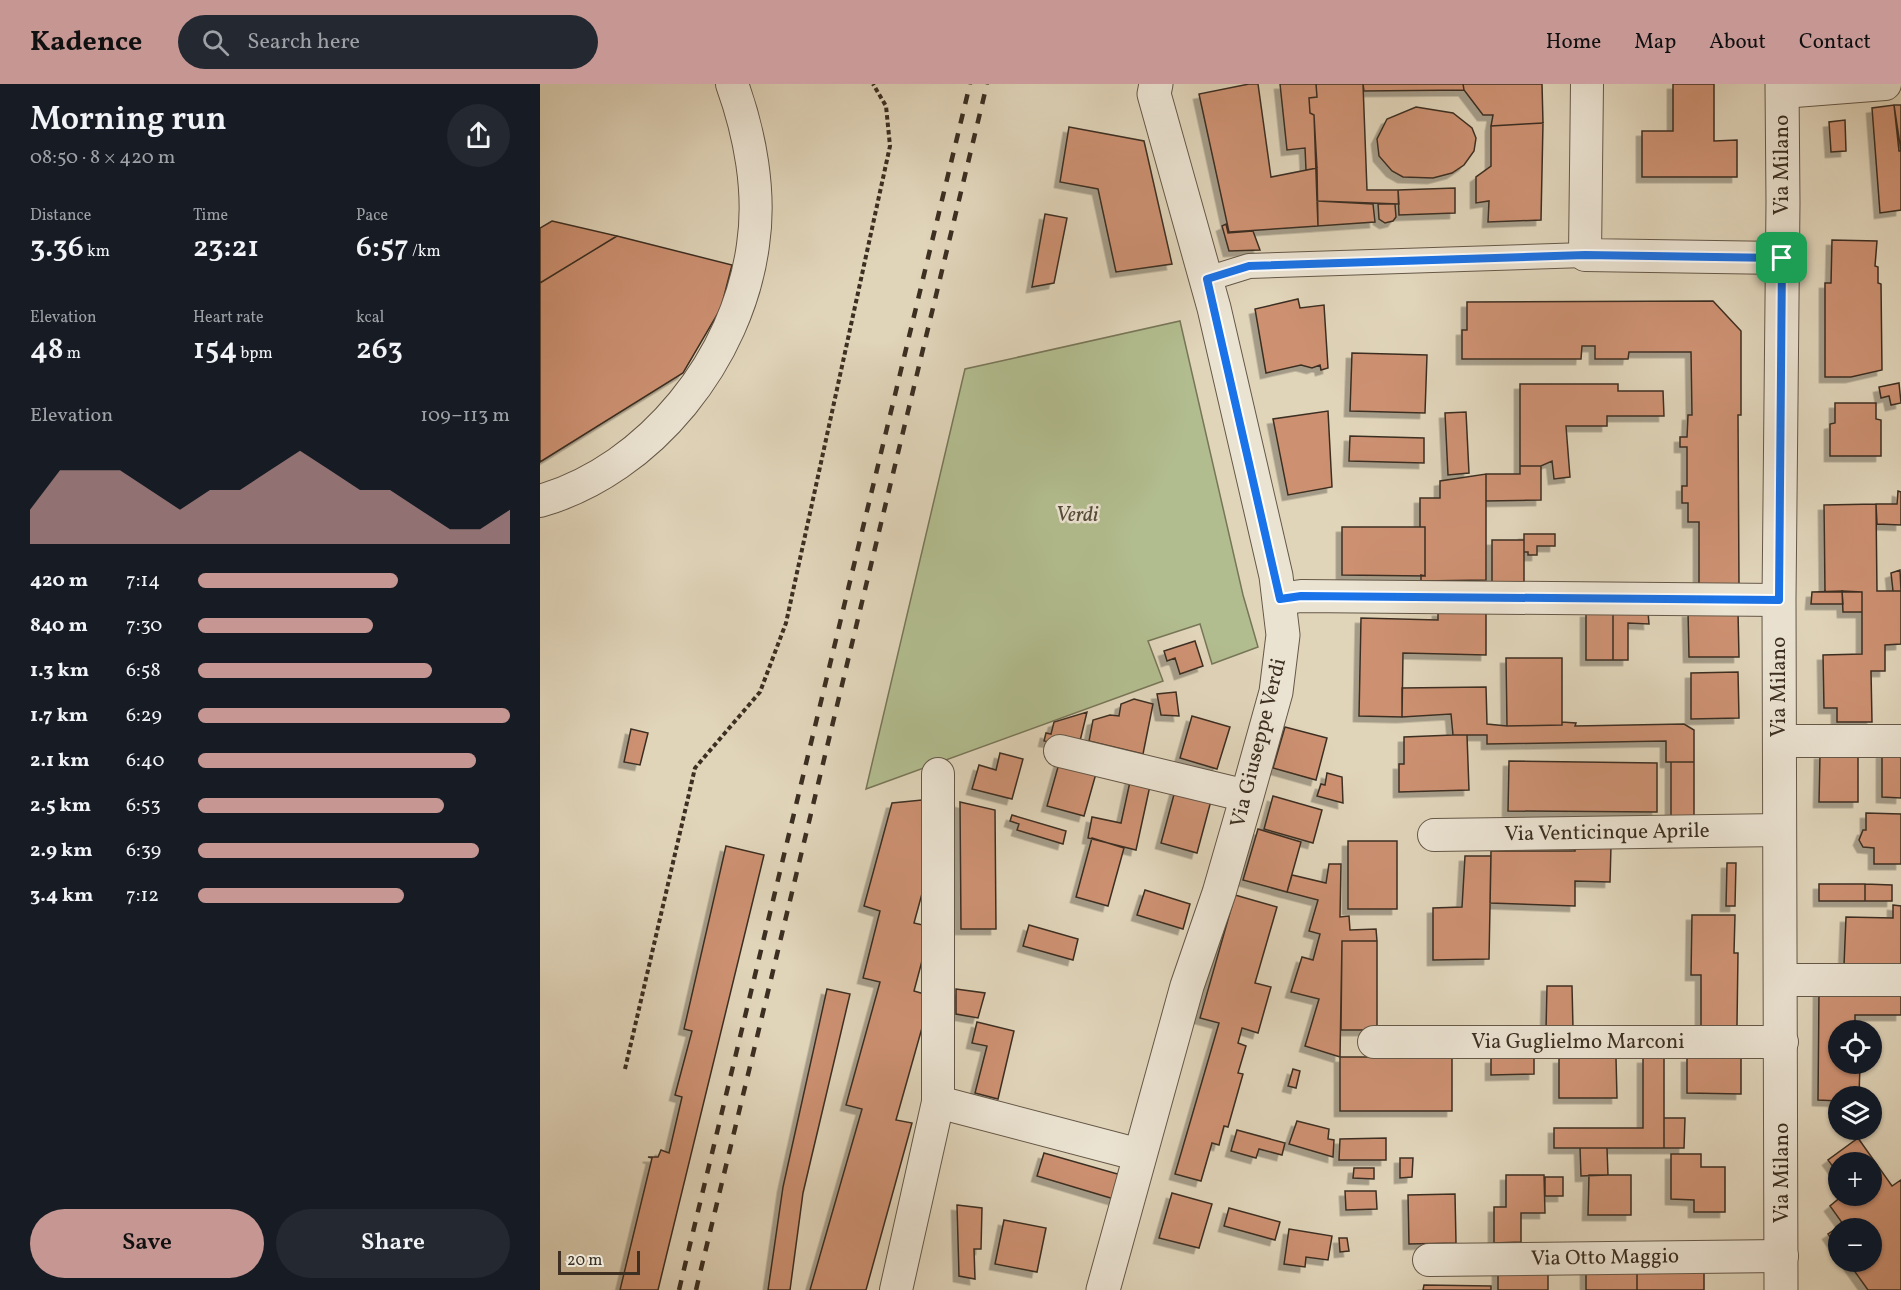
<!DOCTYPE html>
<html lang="en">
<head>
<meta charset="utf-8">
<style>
	body { margin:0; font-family:Vollkorn,serif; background:#242831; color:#f1f3f6; height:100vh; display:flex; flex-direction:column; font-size:22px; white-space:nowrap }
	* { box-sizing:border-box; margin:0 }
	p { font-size:20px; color:#9ea1a6 }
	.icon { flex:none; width:33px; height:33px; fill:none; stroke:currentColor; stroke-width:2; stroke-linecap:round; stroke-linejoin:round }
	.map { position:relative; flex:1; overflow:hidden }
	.side { display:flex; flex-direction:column; background:#171b24; width:540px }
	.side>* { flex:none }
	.fabs { position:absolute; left:1288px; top:936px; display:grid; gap:12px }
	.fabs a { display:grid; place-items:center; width:54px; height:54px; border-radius:50%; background:#171b24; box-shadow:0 2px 4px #0004; font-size:30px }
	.scale { position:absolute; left:18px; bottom:15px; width:82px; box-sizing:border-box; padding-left:6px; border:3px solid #3c2f22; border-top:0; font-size:16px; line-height:21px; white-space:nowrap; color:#3c2f22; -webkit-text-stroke:4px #ebe3d2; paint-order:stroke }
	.pin { position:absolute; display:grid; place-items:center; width:51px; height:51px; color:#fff; margin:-26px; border-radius:12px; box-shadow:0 3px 9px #0006 }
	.round { display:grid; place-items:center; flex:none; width:63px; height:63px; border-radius:32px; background:#242831 }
	.overview { display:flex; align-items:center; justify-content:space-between; height:102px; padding:0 30px }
	h1 { font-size:33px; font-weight:600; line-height:45px }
	.stats { display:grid; grid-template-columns:repeat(3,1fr); gap:9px; height:102px; padding:6px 30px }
	.stats div { display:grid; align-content:center }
	.stats b { font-size:30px; font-weight:600 }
	.stats small { font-size:16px; font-weight:400 }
	.stats p { font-size:16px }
	.chart { height:168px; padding:12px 30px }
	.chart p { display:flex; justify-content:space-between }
	.chart svg { width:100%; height:108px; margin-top:6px; fill:#c59692; opacity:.7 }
	.primary-button { display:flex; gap:12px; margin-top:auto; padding:12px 30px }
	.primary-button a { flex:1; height:69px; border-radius:36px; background:#c59692; color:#111; font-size:24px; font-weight:600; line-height:69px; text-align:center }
	.primary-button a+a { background:#242831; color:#f1f3f6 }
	ul { padding:0 30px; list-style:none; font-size:20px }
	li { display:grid; grid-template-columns:96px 72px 1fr; align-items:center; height:45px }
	li i { height:15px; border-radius:8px; background:#c59692 }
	header { display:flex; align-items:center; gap:36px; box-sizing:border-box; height:84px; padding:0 30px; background:#c59692; color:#111 }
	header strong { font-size:28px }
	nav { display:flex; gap:33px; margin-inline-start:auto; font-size:21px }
	.search { width:420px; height:54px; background:#242831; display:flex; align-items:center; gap:15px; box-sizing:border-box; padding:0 21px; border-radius:33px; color:#9ea1a6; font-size:22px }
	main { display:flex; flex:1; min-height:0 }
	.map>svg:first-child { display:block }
	.green { fill:#b2bd8f; stroke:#777658; stroke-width:1.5 }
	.building { fill:#cd9172; stroke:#3c2f22; stroke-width:1.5; filter:url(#shadow) }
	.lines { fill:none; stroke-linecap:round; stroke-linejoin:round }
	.pedestrian-casing { stroke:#655848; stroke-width:26 }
	.minor-casing { stroke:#655848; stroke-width:34 }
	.tertiary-casing { stroke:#655848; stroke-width:35 }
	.path { stroke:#3c2f22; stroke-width:4; stroke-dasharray:4.5 3; stroke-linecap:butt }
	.pedestrian { stroke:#ebe3d2; stroke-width:24 }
	.minor { stroke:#ebe3d2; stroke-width:32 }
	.tertiary { stroke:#ebe3d2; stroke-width:33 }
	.rail { stroke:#3c2f22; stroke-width:4.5; stroke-dasharray:10 10; stroke-linecap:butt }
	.route-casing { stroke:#fff; stroke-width:12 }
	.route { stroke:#1a73e8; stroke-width:8 }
	.labels { text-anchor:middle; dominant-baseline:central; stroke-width:5; stroke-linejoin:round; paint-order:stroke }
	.street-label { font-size:21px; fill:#3c2f22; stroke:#ebe3d2 }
	.park-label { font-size:21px; font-style:italic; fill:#544b38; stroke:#ebe3d2 }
</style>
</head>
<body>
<header>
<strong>Kadence</strong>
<div class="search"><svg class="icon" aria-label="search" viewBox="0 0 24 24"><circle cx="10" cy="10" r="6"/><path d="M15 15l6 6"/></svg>Search here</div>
<nav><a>Home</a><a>Map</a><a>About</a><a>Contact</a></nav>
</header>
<main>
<section class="side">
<div class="overview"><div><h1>Morning run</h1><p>08:50 · 8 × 420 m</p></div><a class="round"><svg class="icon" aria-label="share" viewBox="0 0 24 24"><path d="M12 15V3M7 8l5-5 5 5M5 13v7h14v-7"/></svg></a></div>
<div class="stats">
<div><p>Distance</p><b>3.36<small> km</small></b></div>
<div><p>Time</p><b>23:21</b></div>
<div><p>Pace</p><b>6:57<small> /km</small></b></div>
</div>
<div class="stats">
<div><p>Elevation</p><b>48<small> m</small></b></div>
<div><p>Heart rate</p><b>154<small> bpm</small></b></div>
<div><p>kcal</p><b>263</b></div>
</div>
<div class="chart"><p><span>Elevation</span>109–113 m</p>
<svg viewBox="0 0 160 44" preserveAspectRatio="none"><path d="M0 44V30L10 14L20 14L30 14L40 22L50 30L60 22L70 22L80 14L90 6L100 14L110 22L120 22L130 30L140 38L150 38L160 30V44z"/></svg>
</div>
<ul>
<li><b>420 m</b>7:14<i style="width:64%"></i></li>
<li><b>840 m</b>7:30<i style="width:56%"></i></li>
<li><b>1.3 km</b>6:58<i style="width:75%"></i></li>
<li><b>1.7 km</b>6:29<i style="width:100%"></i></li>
<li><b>2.1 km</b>6:40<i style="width:89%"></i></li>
<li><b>2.5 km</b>6:53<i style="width:79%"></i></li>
<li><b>2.9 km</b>6:39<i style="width:90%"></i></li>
<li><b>3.4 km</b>7:12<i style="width:66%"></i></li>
</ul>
<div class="primary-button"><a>Save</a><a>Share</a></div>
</section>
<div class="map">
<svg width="1361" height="1206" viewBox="0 0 1361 1206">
	<defs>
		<filter id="shadow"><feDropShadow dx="-5.5" dy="5.5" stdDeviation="0" flood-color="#0004"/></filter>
	</defs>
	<rect width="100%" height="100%" fill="#e0d4b9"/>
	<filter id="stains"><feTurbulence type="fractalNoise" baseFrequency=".00333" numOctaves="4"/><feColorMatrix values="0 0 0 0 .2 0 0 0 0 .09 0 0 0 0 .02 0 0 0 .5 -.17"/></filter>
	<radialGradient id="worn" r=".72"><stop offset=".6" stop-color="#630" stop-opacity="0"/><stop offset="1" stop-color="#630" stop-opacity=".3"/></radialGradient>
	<path class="green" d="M 640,237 L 703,511 L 718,563 L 672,580 L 660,540 L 608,557 L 623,597 L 326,705 L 425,285 Z"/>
	<path class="building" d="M 709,0 L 718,0 L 731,93 L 777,84 L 778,142 L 689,148 L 659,10 Z
		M 740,0 L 776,0 L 777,13 L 769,14 L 770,29 L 774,31 L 777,84 L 766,86 L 765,64 L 747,66 Z
		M 776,0 L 823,0 L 827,106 L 858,106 L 859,120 L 777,117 L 774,31 L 770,29 L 769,14 L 777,13 Z
		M 823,0 L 923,0 L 924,6 L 824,7 Z
		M 923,0 L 1002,0 L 1003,39 L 951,42 L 953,31 L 943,31 L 924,6 Z
		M 1133,0 L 1174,0 L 1174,57 L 1197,56 L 1197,93 L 1102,93 L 1102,47 L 1133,47 Z
		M 1354,21 L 1361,67 L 1361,126 L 1340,129 L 1332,24 Z
		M 1354,21 L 1361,21 L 1361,67 L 1359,67 Z
		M 876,23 L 913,29 L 932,44 L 936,54 L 934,67 L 924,81 L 912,89 L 893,94 L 863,93 L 852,87 L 839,72 L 837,55 L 847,35 Z
		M 1305,36 L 1306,67 L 1291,68 L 1289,38 Z
		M 1003,39 L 1001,136 L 948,138 L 949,117 L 936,119 L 936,93 L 951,82 L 951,42 Z
		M 529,43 L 604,57 L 632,180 L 576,188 L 558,105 L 520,98 Z
		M 915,104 L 915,129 L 859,131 L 858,106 Z
		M 777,117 L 833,120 L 835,138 L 778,142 Z
		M 838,120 L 855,120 L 856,133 L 853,137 L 845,139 L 839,135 Z
		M 505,130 L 527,134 L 514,199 L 492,203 Z
		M 12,137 L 77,152 L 0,199 L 0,144 Z
		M 686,140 L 688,149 L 713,147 L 720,166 L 689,167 L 682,142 Z
		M 77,152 L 192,181 L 181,224 L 143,289 L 0,378 L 0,199 Z
		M 1292,156 L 1337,157 L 1335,182 L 1338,183 L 1338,199 L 1341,200 L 1342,286 L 1311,293 L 1285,293 L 1285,199 L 1291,199 Z
		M 758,215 L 760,224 L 784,221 L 788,284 L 781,286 L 780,281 L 772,284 L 761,281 L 726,289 L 715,225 Z
		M 1173,217 L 1201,247 L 1201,331 L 1198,331 L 1199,502 L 1159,503 L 1159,438 L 1148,438 L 1148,419 L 1142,419 L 1142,402 L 1147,402 L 1147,363 L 1140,363 L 1140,353 L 1147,353 L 1148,331 L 1152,331 L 1151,268 L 1089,268 L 1088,275 L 1055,275 L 1055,262 L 1042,262 L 1041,275 L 922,275 L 922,246 L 927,246 L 927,218 Z
		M 812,269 L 887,271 L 885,329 L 810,327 Z
		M 1359,299 L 1361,319 L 1351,321 L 1349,312 L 1341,314 L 1339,303 Z
		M 980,300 L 1078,300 L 1078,307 L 1123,307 L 1124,332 L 1067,332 L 1067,342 L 1026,342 L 1030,393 L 1014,395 L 1012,377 L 1001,382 L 980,382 Z
		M 1295,319 L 1336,319 L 1336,335 L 1341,336 L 1341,372 L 1290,372 L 1290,340 L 1295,339 Z
		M 788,327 L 792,403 L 748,411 L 733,335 Z
		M 926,328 L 929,389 L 908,391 L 905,329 Z
		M 810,352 L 884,354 L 884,379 L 809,377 Z
		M 980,382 L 1001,382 L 1001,416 L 946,417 L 946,390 L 980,390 Z
		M 946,390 L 946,496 L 881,497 L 881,491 L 885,492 L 885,443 L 880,443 L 880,414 L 900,414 L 900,397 Z
		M 1358,407 L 1361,408 L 1361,441 L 1337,440 L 1336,420 L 1357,420 Z
		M 1336,420 L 1337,507 L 1361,507 L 1361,560 L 1345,561 L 1345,587 L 1331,587 L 1332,638 L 1297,638 L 1297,624 L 1284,624 L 1283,571 L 1322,570 L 1322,508 L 1285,508 L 1284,421 Z
		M 802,443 L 885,443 L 885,492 L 802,491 Z
		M 984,450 L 1015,450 L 1015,462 L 997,462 L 997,471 L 988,471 L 988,468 L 984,468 Z
		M 952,456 L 984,456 L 984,502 L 952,502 Z
		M 1360,486 L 1361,507 L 1353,507 L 1351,489 Z
		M 1302,507 L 1303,520 L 1271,520 L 1272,508 Z
		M 1302,507 L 1322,508 L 1322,528 L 1303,528 Z
		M 898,527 L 946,528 L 946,571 L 863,569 L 862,633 L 819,632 L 821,534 L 898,536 Z
		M 1046,528 L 1073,528 L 1073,576 L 1046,576 Z
		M 1073,528 L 1108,528 L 1109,540 L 1088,539 L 1088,576 L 1073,576 Z
		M 1148,528 L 1198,528 L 1199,573 L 1149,573 Z
		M 655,557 L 663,582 L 640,590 L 635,574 L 627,577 L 624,567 Z
		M 966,574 L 1022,574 L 1022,641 L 967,642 Z
		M 1198,588 L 1199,634 L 1151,635 L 1151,589 Z
		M 946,603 L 947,640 L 967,642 L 1022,641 L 1022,638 L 1036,639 L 1035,642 L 1144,640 L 1154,646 L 1154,678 L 1126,678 L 1126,657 L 947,660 L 947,651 L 913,651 L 911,630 L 862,633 L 862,604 Z
		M 636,608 L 639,632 L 621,631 L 617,610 Z
		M 594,615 L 613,620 L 603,670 L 549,657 L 553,636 L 570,631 L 579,632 L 581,620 Z
		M 547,628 L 540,657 L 520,652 L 518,659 L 504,657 L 506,649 L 511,650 L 514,638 Z
		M 652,632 L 690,643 L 677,685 L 640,674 Z
		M 745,643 L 787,654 L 776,696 L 733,684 Z
		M 91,645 L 108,649 L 100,681 L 84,678 Z
		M 913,651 L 927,651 L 929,706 L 859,708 L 859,680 L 864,680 L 864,653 Z
		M 1361,668 L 1361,714 L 1342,713 L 1342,669 Z
		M 460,669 L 483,675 L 472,715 L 432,705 L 439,681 L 456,686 Z
		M 1280,670 L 1318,670 L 1318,718 L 1279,718 Z
		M 520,676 L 557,686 L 544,732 L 507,722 Z
		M 969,677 L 1117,679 L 1117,728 L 968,727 Z
		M 1131,678 L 1154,678 L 1154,732 L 1131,732 Z
		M 787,689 L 802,693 L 803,719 L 777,712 L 781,700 L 785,701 Z
		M 591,693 L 611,697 L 596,766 L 548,754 L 552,733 L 581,739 Z
		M 636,703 L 672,713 L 657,769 L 621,759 Z
		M 733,712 L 782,726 L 773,759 L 724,745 Z
		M 392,715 L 392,773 L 374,839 L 391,843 L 374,907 L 391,912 L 356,1036 L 372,1039 L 326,1206 L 270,1206 L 322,1025 L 306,1021 L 340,898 L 323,894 L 340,827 L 324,822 L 352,719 Z
		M 420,718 L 455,726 L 456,845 L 421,845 Z
		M 1326,729 L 1361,730 L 1361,780 L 1334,780 L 1334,764 L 1323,763 L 1319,756 L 1323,746 L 1326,746 Z
		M 472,731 L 526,747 L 523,760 L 477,746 L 479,740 L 470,737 Z
		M 718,745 L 761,758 L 747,808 L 703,796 Z
		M 552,754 L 584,764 L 568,822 L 536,813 Z
		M 808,757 L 857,757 L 857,825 L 808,825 Z
		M 186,762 L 224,771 L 118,1206 L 80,1206 L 112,1074 L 108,1073 L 118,1073 L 121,1066 L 129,1069 L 142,1013 L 135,1011 L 152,947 L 144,945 Z
		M 1035,762 L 1071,762 L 1070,798 L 1035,797 L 1035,822 L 950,819 L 951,767 L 1035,767 Z
		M 925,772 L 951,772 L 949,875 L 893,876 L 893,824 L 922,823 Z
		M 1187,779 L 1196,779 L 1195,822 L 1186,822 Z
		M 789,780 L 801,780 L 800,833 L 809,832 L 810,846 L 836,845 L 837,857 L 802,857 L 800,973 L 765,962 L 779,915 L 751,908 L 762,873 L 773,876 L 780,850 L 769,847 L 778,816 L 747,808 L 752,791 L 786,799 Z
		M 1279,800 L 1325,800 L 1325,817 L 1279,817 Z
		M 1325,800 L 1352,801 L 1352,817 L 1325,817 Z
		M 605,806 L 650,820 L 643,845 L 597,831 Z
		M 695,811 L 737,823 L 715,899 L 731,903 L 718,949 L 702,944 L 698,959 L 706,962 L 698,989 L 703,990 L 688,1043 L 684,1042 L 679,1061 L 672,1059 L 661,1097 L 635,1090 L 679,939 L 660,934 Z
		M 1353,821 L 1361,822 L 1361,882 L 1304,881 L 1306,833 L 1353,834 Z
		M 1152,831 L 1195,831 L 1194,869 L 1198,869 L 1197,941 L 1194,943 L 1161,943 L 1161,891 L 1151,891 Z
		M 489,841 L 538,855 L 533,876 L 483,862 Z
		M 802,857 L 837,857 L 837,946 L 801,946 Z
		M 1007,902 L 1032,902 L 1033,944 L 1006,945 Z
		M 287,905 L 310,910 L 263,1109 L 250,1206 L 228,1206 L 243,1103 Z
		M 416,905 L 445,909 L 438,934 L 416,930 Z
		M 1279,906 L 1361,907 L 1361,931 L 1315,931 L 1315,946 L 1299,946 L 1299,980 L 1320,980 L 1319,1012 L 1299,1012 L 1299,1017 L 1278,1016 Z
		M 437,938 L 474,947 L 458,1015 L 435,1009 L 447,962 L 432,959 Z
		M 800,973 L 912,973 L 912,1027 L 800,1027 Z
		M 1147,973 L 1201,973 L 1201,1010 L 1147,1009 Z
		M 951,974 L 994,974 L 994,990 L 951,991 Z
		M 1019,974 L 1076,974 L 1077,1014 L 1019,1014 Z
		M 1103,974 L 1124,974 L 1124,1064 L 1014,1064 L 1014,1044 L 1103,1044 Z
		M 753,985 L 760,987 L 756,1004 L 748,1002 Z
		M 1124,1034 L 1145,1034 L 1144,1064 L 1124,1064 Z
		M 757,1037 L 789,1045 L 788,1055 L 794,1056 L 793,1073 L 749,1060 Z
		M 697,1046 L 745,1059 L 742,1071 L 719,1065 L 716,1074 L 691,1067 Z
		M 846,1054 L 846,1076 L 799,1076 L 800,1055 Z
		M 1318,1054 L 1352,1102 L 1361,1096 L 1361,1206 L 1328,1206 L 1308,1178 L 1332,1178 L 1332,1144 L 1299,1144 L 1299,1166 L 1288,1150 L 1303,1140 L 1290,1122 L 1302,1112 L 1332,1112 L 1332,1078 L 1299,1078 L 1299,1091 L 1288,1076 Z
		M 1040,1064 L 1067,1064 L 1068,1091 L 1041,1092 Z
		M 504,1069 L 581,1091 L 574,1115 L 497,1092 Z
		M 1131,1070 L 1161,1070 L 1161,1083 L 1185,1083 L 1185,1128 L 1154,1128 L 1154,1116 L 1131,1115 Z
		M 860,1074 L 873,1074 L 872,1093 L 860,1094 Z
		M 814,1084 L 834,1084 L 834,1095 L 813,1094 Z
		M 966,1091 L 1004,1091 L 1005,1129 L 981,1129 L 981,1158 L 954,1159 L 954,1123 L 966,1123 Z
		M 1049,1091 L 1091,1091 L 1091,1131 L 1048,1131 Z
		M 1005,1093 L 1023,1093 L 1023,1112 L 1005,1112 Z
		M 805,1107 L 836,1107 L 837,1125 L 806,1126 Z
		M 632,1109 L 672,1120 L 659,1164 L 619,1154 Z
		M 915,1110 L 916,1159 L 869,1160 L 868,1111 Z
		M 417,1121 L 442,1124 L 441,1165 L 434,1165 L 435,1195 L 419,1192 Z
		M 689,1124 L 740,1138 L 735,1156 L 684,1142 Z
		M 464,1136 L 506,1144 L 497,1188 L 455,1180 Z
		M 749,1145 L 792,1152 L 788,1176 L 766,1173 L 765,1183 L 744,1180 Z
		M 799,1154 L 807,1154 L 809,1167 L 800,1168 Z
		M 958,1183 L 1008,1184 L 1008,1206 L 958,1206 Z
		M 1046,1184 L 1097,1185 L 1097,1206 L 1046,1206 Z
		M 1097,1185 L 1164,1185 L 1164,1206 L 1097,1206 Z
		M 884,1201 L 951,1202 L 951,1206 L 883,1206 Z"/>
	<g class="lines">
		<g class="pedestrian-casing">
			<path id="pedestrian" d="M 667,195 L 709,182 L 1045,171"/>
		</g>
		<g class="minor-casing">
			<path id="minor" d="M 1047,0 L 1045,171 L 1242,174
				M 1242,8 L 1345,0
				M 0,417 C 111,385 198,274 213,161 C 221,108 210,50 192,0
				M 740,515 L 761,512 L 1239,516
				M 1240,657 L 1361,657
				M 520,667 L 707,712
				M 398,690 L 398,1018 L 600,1071
				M 894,751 L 1240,746
				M 1242,896 L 1361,896
				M 834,958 L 1242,958
				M 889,1176 L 1242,1172
				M 356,1206 L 398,1018"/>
		</g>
		<g class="tertiary-casing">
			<path id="tertiary" d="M 563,1206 L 647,902 L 679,809 L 707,712 L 736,608 L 743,551 L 736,492 L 674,224 L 614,10 L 616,0
				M 1241,1206 L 1239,516 L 1243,118 L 1242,0"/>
		</g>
		<path class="path" d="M 85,985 L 155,684 L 220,608 L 246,539 L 350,62 L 346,22 L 333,0"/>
		<use href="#pedestrian" class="pedestrian"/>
		<use href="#minor" class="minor"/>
		<use href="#tertiary" class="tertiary"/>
		<path class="rail" d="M 139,1206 L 430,0
			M 156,1206 L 447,0"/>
	</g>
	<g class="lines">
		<g class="route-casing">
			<path id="route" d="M 1045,171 L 1242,174 L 1239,516 L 761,512 L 740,515 L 667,195 L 709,182 Z"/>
		</g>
		<use href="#route" class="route"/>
	</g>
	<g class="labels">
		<g class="street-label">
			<text transform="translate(1242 81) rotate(-90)">Via Milano</text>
			<text transform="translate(1239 603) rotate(-90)">Via Milano</text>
			<text transform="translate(719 659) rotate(-76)">Via Giuseppe Verdi</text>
			<text transform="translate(1067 749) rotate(-1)">Via Venticinque Aprile</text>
			<text x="1038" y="958">Via Guglielmo Marconi</text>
			<text transform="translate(1242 1089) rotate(-90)">Via Milano</text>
			<text transform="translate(1065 1174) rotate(-1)">Via Otto Maggio</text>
		</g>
		<g class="park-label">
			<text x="537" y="431">Verdi</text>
		</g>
	</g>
	<rect width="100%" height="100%" filter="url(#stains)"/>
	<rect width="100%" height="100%" fill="url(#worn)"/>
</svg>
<div class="fabs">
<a><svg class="icon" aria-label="locate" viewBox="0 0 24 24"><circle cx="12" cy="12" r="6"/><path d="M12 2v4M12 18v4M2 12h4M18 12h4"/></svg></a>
<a><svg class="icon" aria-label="layers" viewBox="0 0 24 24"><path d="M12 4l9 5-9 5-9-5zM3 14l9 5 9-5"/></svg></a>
<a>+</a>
<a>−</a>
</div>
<div class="scale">20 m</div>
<div class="pin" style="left:1242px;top:174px;background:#1e9e55"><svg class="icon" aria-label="arrive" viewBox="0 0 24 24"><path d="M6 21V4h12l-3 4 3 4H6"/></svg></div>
</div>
</main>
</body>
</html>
